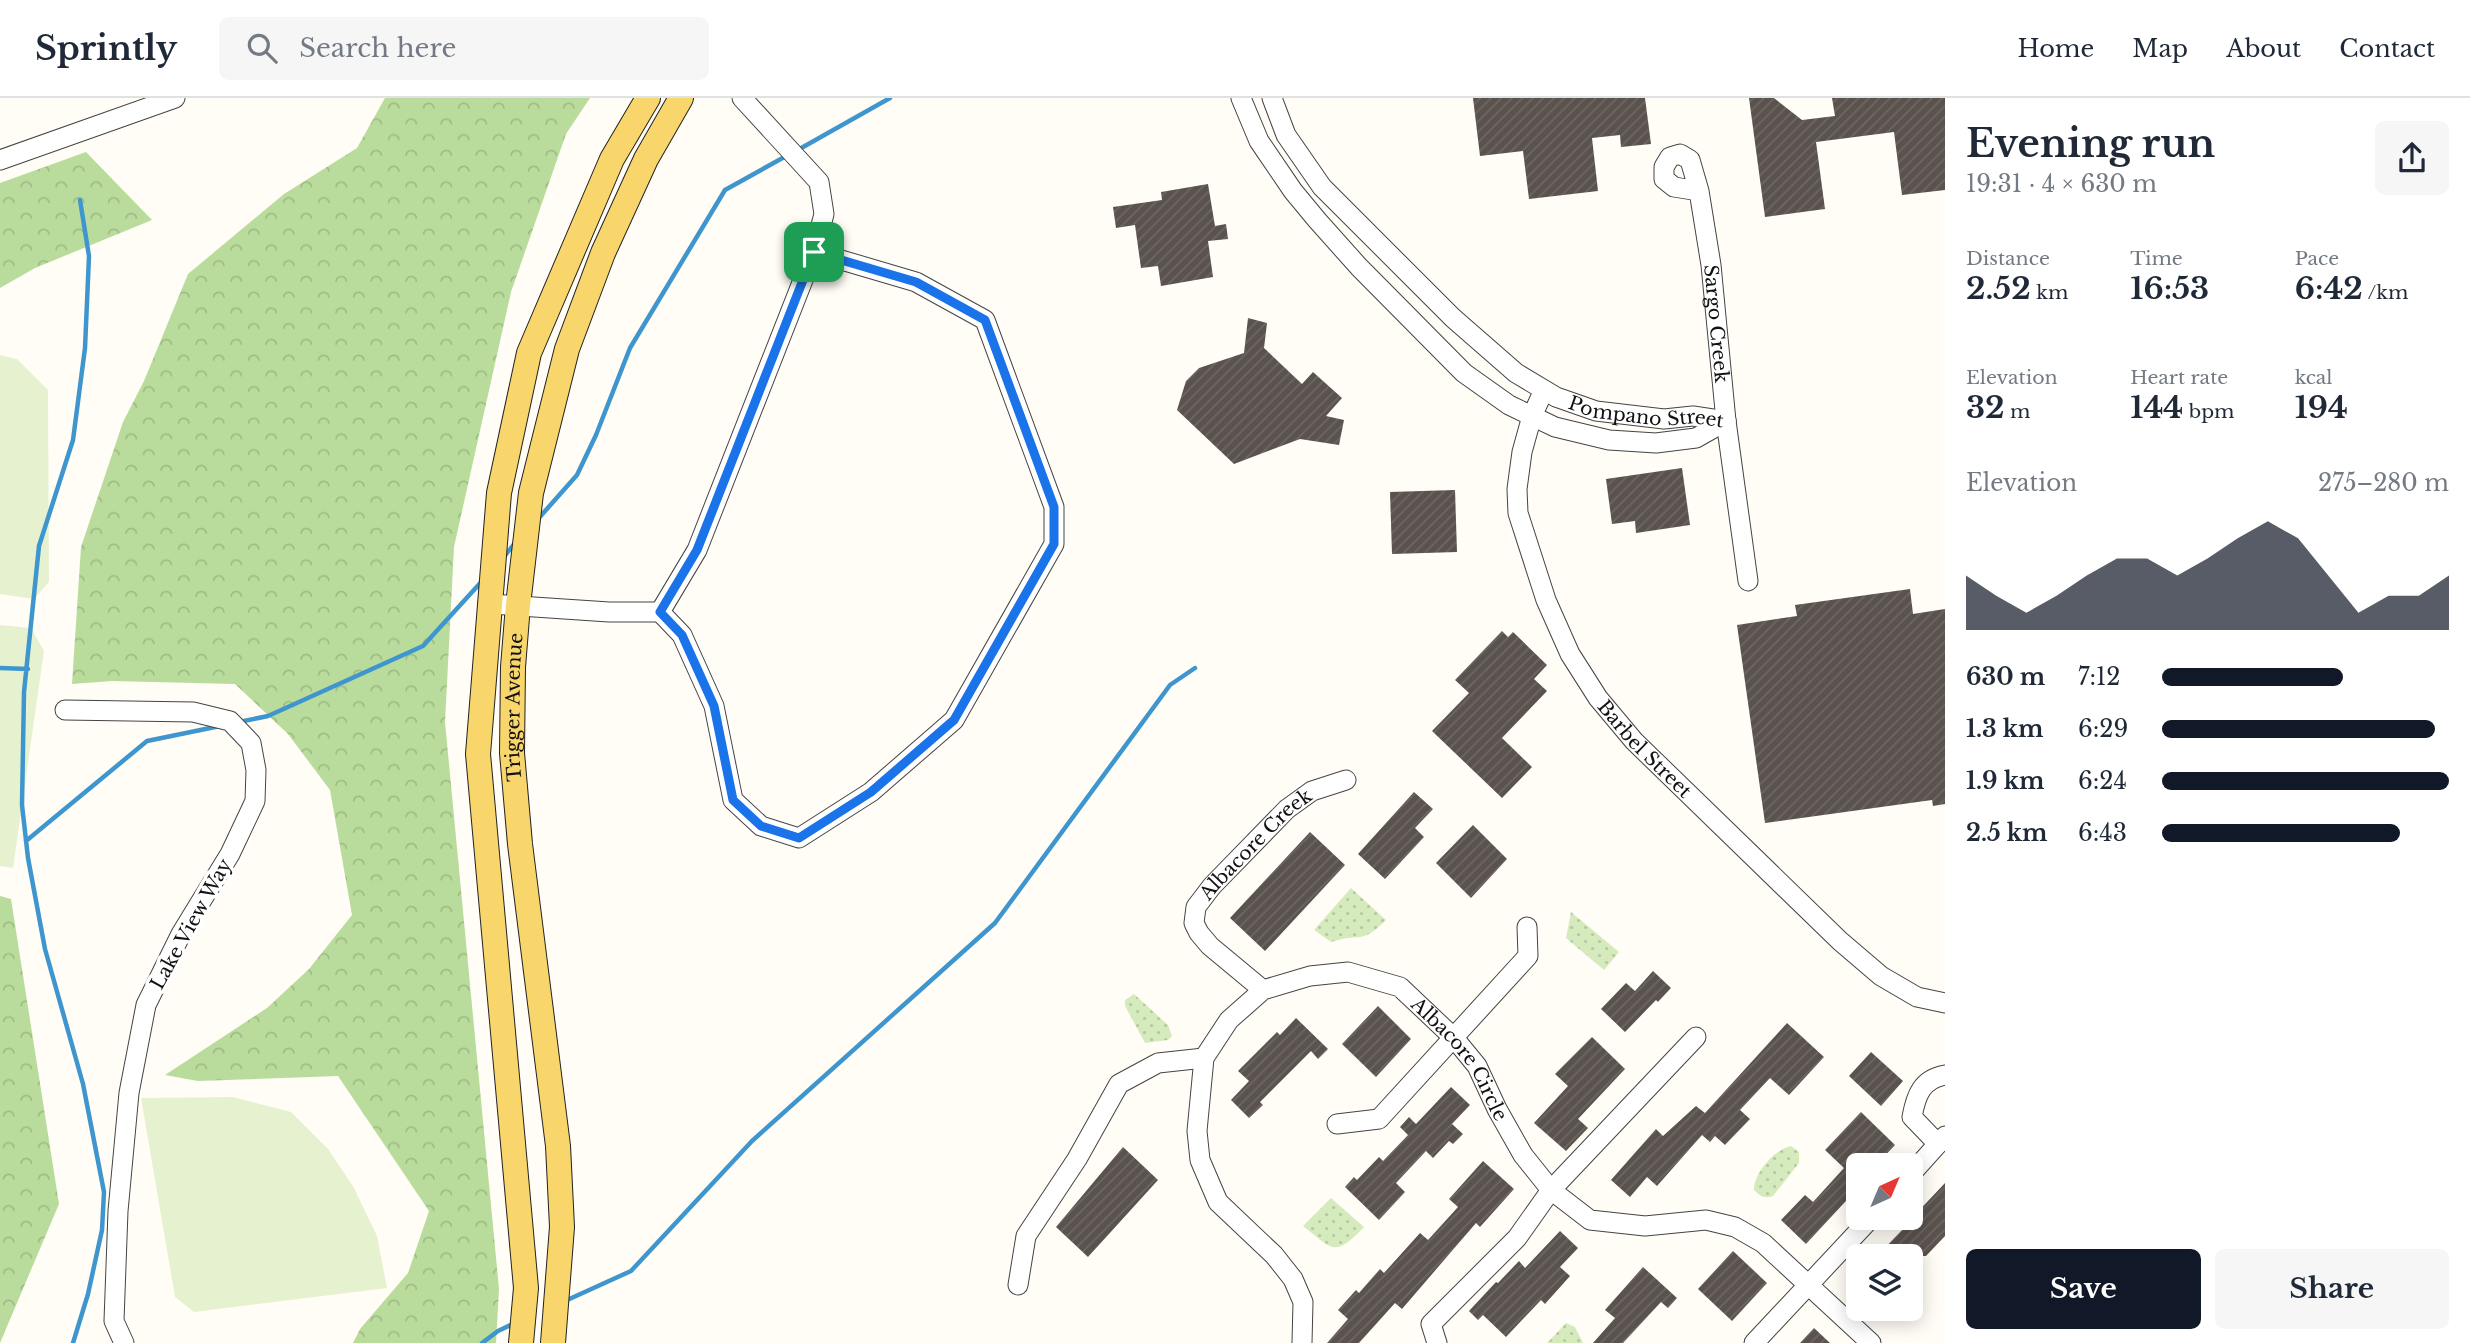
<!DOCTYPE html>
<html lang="en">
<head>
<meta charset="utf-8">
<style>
	body { margin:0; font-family:"Libre Baskerville",serif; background:#f6f6f7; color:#1f2937; height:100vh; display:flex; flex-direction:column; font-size:26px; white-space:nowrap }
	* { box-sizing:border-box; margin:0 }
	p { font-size:23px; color:#747a83 }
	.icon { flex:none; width:38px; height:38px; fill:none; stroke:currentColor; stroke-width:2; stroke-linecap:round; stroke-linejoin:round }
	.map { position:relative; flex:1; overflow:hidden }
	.drawer { display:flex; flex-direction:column; background:#fff; width:525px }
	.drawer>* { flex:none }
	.needle { width:46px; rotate:44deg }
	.fabs { position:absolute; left:1846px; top:1055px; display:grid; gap:14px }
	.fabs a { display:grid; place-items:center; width:77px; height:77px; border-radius:10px; background:#fff; box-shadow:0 4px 18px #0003; font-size:35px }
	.pin { position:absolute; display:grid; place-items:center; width:60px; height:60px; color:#fff; margin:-30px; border-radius:14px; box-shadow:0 4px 10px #0006 }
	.round { display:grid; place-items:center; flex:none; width:74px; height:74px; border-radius:10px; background:#f6f6f7 }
	.overview { display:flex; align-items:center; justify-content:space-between; height:119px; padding:0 21px }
	h1 { font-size:38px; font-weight:700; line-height:52px }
	.figures { display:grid; grid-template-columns:repeat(3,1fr); gap:10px; height:119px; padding:7px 21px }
	.figures div { display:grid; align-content:center }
	.figures b { font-size:30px; font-weight:700 }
	.figures small { font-size:19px; font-weight:400 }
	.figures p { font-size:19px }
	.chart { height:196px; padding:14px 21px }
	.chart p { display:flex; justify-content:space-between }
	.chart svg { width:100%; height:126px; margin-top:7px; fill:#111827; opacity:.7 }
	.cta { display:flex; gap:14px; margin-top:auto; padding:14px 21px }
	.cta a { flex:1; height:80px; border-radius:10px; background:#111827; color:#fff; font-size:28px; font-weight:700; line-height:80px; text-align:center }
	.cta a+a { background:#f6f6f7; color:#1f2937 }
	ul { padding:0 21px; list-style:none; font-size:23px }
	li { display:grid; grid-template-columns:112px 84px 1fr; align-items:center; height:52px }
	li i { height:18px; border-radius:9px; background:#111827 }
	header { display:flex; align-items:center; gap:42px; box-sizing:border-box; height:98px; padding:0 35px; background:#fff; border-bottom:2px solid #e0e1e3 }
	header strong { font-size:33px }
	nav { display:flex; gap:38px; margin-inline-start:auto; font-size:24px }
	.search { width:490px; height:63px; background:#f6f6f7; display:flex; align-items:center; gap:18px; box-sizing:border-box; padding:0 24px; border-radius:10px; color:#747a83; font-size:26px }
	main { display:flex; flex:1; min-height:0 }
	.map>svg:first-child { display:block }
	.forest { fill:url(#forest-crowns) }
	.park { fill:url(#park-dots) }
	.pitch { fill:#e6f2cf }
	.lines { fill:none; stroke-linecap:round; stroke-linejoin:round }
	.stream { stroke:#3f96cf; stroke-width:4.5 }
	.building { fill:url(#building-hatch) }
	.minor-casing { stroke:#444; stroke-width:21 }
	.major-casing { stroke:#222; stroke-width:26 }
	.minor { stroke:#fff; stroke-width:19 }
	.major { stroke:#f9d66b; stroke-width:24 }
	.route-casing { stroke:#fff; stroke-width:14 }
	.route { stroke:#1a73e8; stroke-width:9 }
	.labels { text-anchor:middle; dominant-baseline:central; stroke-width:7; stroke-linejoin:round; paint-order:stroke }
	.street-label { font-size:19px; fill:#111; stroke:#fff }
</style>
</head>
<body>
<header>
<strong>Sprintly</strong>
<div class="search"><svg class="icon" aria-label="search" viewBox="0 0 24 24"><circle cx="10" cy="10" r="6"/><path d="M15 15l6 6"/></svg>Search here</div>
<nav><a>Home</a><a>Map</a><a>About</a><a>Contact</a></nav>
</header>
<main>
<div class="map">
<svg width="1945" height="1245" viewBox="0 0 1945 1245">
	<defs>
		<pattern id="forest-crowns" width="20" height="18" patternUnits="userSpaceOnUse" patternTransform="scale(1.75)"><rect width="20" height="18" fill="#b9dc9c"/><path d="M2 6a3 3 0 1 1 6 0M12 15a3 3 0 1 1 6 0" fill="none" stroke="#9ebc85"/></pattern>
		<pattern id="park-dots" width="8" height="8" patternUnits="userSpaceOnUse" patternTransform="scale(1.75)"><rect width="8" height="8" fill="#d5ebbd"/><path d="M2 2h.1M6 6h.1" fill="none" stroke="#b6c8a1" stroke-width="1.8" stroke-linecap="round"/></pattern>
		<pattern id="building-hatch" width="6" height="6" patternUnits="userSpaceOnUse" patternTransform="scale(1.75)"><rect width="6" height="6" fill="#5a524d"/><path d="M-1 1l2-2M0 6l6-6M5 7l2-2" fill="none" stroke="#6d6662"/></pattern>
	</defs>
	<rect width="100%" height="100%" fill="#fffdf5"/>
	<path class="forest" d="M 385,0 L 590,0 L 566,36 L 511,194 L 454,449 L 445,624 L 499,1191 L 496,1245 L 353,1245 L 360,1231 L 408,1175 L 429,1113 L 338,978 L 198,983 L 165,977 L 267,910 L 309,871 L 352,817 L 330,692 L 288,636 L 235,586 L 112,583 L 72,586 L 81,449 L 123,324 L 144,283 L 188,176 L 284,96 L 357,50 Z
		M 86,54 L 152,122 L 35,170 L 0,190 L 0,85 Z
		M 0,798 L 11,801 L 59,1106 L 0,1245 Z"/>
	<path class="park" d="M 1351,790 L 1386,822 C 1360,848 1361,834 1331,844 L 1314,832 Z
		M 1571,814 L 1619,854 L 1604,872 L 1566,840 Z
		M 1134,896 L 1168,927 L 1172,938 L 1168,942 L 1145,945 L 1125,908 L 1125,902 Z
		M 1791,1048 L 1799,1054 L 1799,1065 L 1773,1098 C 1764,1101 1760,1098 1754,1092 C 1754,1075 1774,1052 1791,1048 Z
		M 1331,1100 L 1364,1129 C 1334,1160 1334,1152 1303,1128 Z
		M 1566,1225 L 1575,1229 L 1583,1245 L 1547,1245 Z"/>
	<path class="pitch" d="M 0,257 L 17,261 L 48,292 L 49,484 L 34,501 L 0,496 Z
		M 0,527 L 31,530 L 44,553 L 13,770 L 0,768 Z
		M 233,999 L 291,1014 L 328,1051 L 354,1090 L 377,1138 L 387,1190 L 194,1214 L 175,1199 L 141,1000 Z"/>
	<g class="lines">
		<path class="stream" d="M 796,53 L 890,0
			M 538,421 L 577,377 L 596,337 L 630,250 L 725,92 L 788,57
			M 503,460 L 515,445
			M 0,570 L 28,571
			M 239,624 L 268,618 L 423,548 L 483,482
			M 26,743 L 147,643 L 220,628
			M 565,1203 L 631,1173 L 752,1043 L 995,825 L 1170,587 L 1195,570
			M 73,1245 L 88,1196 L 102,1132 L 104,1094 L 83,986 L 45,851 L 28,760 L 22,707 L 24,594 L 39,448 L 73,342 L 85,250 L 89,158 L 80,102
			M 482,1245 L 498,1233 L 515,1225"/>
	</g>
	<path class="building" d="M 1473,0 L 1645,0 L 1651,46 L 1621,49 L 1620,37 L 1592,40 L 1598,93 L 1529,101 L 1523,53 L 1480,58 Z
		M 1749,0 L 1774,0 L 1802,22 L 1835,18 L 1832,0 L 1945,0 L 1945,92 L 1902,97 L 1894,34 L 1816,44 L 1825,111 L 1765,119 Z
		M 1208,86 L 1215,128 L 1226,126 L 1228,141 L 1208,143 L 1213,179 L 1161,188 L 1158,168 L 1141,170 L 1135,127 L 1116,130 L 1113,109 L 1162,102 L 1161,94 Z
		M 1248,220 L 1267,225 L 1264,250 L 1302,286 L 1313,274 L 1342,300 L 1326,318 L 1344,322 L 1339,347 L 1300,341 L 1234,366 L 1177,312 L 1186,283 L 1199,270 L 1244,255 Z
		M 1682,370 L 1690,427 L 1636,435 L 1635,423 L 1612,426 L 1606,381 Z
		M 1455,392 L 1457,454 L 1392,456 L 1390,394 Z
		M 1910,491 L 1913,516 L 1945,511 L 1945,706 L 1933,708 L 1932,702 L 1765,725 L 1737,527 L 1797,518 L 1795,507 Z
		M 1502,533 L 1508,539 L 1513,534 L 1547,567 L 1534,581 L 1547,593 L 1502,640 L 1532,669 L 1502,700 L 1432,633 L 1469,595 L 1455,582 Z
		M 1414,694 L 1433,711 L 1415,730 L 1424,739 L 1385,781 L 1358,756 Z
		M 1473,727 L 1507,761 L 1471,800 L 1436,765 Z
		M 1310,734 L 1345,767 L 1265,853 L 1230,820 Z
		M 1653,873 L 1671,890 L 1658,904 L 1656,902 L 1625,934 L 1601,911 L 1626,885 L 1635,893 Z
		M 1378,908 L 1411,941 L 1376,979 L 1342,946 Z
		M 1296,920 L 1328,951 L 1318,961 L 1311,953 L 1260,1004 L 1263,1007 L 1249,1020 L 1231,1002 L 1249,983 L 1238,973 L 1277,934 L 1280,937 Z
		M 1787,925 L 1824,959 L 1789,997 L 1770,980 L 1740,1012 L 1750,1021 L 1725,1047 L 1715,1038 L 1710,1044 L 1702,1037 L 1657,1088 L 1647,1079 L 1630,1099 L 1611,1082 L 1656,1031 L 1663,1038 L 1696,1008 L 1705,1015 Z
		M 1592,939 L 1625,971 L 1578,1021 L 1588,1030 L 1566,1053 L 1534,1025 L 1568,988 L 1555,976 Z
		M 1871,954 L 1903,983 L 1881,1008 L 1849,978 Z
		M 1451,989 L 1470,1007 L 1452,1026 L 1463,1036 L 1453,1046 L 1449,1043 L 1433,1060 L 1426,1053 L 1396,1085 L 1405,1094 L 1379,1122 L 1345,1089 L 1354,1079 L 1357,1082 L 1379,1059 L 1383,1063 L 1408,1037 L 1400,1029 L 1409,1019 L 1416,1026 Z
		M 1861,1014 L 1895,1047 L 1875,1068 L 1858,1068 L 1858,1090 L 1806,1146 L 1781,1122 L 1805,1097 L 1813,1104 L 1844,1070 L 1825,1052 Z
		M 1123,1049 L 1158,1082 L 1088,1159 L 1056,1129 Z
		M 1483,1063 L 1514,1091 L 1480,1129 L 1476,1125 L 1402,1211 L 1395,1205 L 1359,1245 L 1327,1245 L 1348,1221 L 1338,1212 L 1356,1192 L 1359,1195 L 1380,1171 L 1384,1175 L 1420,1135 L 1428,1142 L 1458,1109 L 1449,1101 Z
		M 1945,1085 L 1945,1138 L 1926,1158 L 1877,1158 L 1904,1130 L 1894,1120 L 1912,1120 Z
		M 1560,1133 L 1578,1150 L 1560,1169 L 1570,1178 L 1545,1206 L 1541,1202 L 1506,1239 L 1483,1217 L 1478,1222 L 1469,1213 L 1496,1184 L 1498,1185 L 1519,1163 L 1525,1170 Z
		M 1733,1153 L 1767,1185 L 1732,1223 L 1698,1191 Z
		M 1643,1169 L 1677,1200 L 1668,1210 L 1661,1204 L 1623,1245 L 1593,1245 L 1615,1220 L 1605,1212 Z
		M 1814,1230 L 1830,1245 L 1800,1245 Z"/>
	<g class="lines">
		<g class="minor-casing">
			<g id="minor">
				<path d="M 1241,0 L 1259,43 L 1293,93 L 1317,122 L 1359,169 L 1464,275 L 1509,307 L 1555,329 L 1609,342 L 1656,345 L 1696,340 L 1726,323"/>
				<path id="s1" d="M 1272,0 L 1286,37 L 1322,89 L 1453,220 L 1516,275 L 1556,299 L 1596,313 L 1664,321 L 1693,318 L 1726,323"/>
				<path d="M 0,62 L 175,0"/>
				<path id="s2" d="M 1699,93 L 1674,89 L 1664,81 L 1664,69 L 1670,59 L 1680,56 L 1690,62 L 1699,93 L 1711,167 L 1726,323 L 1748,483"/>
				<path id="s3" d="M 1544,292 L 1532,318 L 1522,354 L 1517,391 L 1518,415 L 1546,502 L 1570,556 L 1598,600 L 1634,643 L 1840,843 L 1881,878 L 1917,899 L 1945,905"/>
				<path d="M 491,506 L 609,514 L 660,514"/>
				<path d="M 660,514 L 682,537 L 714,608 L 733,702 L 761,728 L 799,740 L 871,694 L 954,622 L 1054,446 L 1054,409 L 985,222 L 916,184 L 814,154"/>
				<path d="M 660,514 L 697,452 L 814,154 L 824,116 L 819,84 L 742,0"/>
				<path d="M 65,612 L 193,614 L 230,623 L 251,645 L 256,672 L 255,703 L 230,756 L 181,836 L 146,907 L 129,995 L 118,1113 L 114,1223 L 124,1245"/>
				<path id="s4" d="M 1263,892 L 1210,848 L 1199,835 L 1194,825 L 1196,809 L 1212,788 L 1287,711 L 1312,693 L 1346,682"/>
				<path d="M 1337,1026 L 1379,1021 L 1528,858 L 1527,829"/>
				<path d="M 1938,1046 L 1912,1019 C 1916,997 1922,981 1945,977"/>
				<path d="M 1911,1076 L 1945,1038"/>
				<path d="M 1018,1187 L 1026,1138 L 1077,1061 L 1119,986 L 1158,965 L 1204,960"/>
				<path id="s5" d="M 1302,1245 L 1303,1204 L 1293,1181 L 1274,1157 L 1218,1104 L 1200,1062 L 1197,1033 L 1204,960 L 1229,922 L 1263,892 L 1310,878 L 1348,874 L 1400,889 L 1454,940 L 1477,968 L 1497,1011 L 1523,1057 L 1551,1092 L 1590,1122 L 1645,1128 L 1706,1122 L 1735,1129 L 1763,1145 L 1871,1245"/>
				<path d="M 1437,1245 L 1431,1226 L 1517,1140 L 1551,1092 L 1696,939"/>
				<path d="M 1754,1245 L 1871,1120"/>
			</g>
		</g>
		<g class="major-casing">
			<g id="major">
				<path d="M 521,1245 L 526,1190 L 478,656 L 499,395 L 529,255 L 612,61 L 648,0"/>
				<path id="s6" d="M 553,1245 L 562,1129 L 558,1048 L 520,746 L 512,655 L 513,569 L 518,507 L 531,395 L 567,251 L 603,155 L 646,61 L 681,0"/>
			</g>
		</g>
		<use href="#minor" class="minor"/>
		<use href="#major" class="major"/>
	</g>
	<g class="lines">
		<g class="route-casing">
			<path id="route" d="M 814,154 L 916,184 L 985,222 L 1054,409 L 1054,446 L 954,622 L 871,694 L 799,740 L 761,728 L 733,702 L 714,608 L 682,537 L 660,514 L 697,452 Z"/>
		</g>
		<use href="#route" class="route"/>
	</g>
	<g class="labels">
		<g class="street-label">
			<text stroke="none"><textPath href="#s2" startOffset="250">Sargo Creek</textPath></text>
			<text stroke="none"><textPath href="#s1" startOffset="511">Pompano Street</textPath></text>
			<text stroke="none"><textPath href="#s6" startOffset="639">Trigger Avenue</textPath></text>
			<text stroke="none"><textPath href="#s3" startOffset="399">Barbel Street</textPath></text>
			<text stroke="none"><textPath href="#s4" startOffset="200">Albacore Creek</textPath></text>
			<text transform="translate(191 826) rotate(-61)">Lake View Way</text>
			<text stroke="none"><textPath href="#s5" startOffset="649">Albacore Circle</textPath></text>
		</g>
	</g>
</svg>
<div class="fabs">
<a><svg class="needle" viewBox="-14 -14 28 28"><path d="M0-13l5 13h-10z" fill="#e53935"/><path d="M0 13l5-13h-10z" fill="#747a83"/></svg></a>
<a><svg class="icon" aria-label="layers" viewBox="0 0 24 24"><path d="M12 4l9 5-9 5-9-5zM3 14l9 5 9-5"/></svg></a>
</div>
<div class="pin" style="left:814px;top:154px;background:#1e9e55"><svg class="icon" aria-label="arrive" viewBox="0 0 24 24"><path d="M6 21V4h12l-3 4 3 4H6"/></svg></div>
</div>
<section class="drawer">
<div class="overview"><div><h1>Evening run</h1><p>19:31 · 4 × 630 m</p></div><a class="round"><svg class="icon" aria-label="share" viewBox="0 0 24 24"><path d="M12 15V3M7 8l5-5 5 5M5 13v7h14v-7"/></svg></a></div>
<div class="figures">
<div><p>Distance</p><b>2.52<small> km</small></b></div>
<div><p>Time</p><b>16:53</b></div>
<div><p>Pace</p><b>6:42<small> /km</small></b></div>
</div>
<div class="figures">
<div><p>Elevation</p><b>32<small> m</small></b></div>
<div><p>Heart rate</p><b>144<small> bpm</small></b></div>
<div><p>kcal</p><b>194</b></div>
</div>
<div class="chart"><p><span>Elevation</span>275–280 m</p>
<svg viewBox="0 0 160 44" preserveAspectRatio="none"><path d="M0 44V25L10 32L20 38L30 32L40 25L50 19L60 19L70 25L80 19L90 12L100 6L110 12L120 25L130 38L140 32L150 32L160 25V44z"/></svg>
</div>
<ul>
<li><b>630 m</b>7:12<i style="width:63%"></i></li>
<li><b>1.3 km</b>6:29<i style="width:95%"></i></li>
<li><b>1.9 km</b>6:24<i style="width:100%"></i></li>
<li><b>2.5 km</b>6:43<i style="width:83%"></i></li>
</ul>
<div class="cta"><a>Save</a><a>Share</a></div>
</section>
</main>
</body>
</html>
